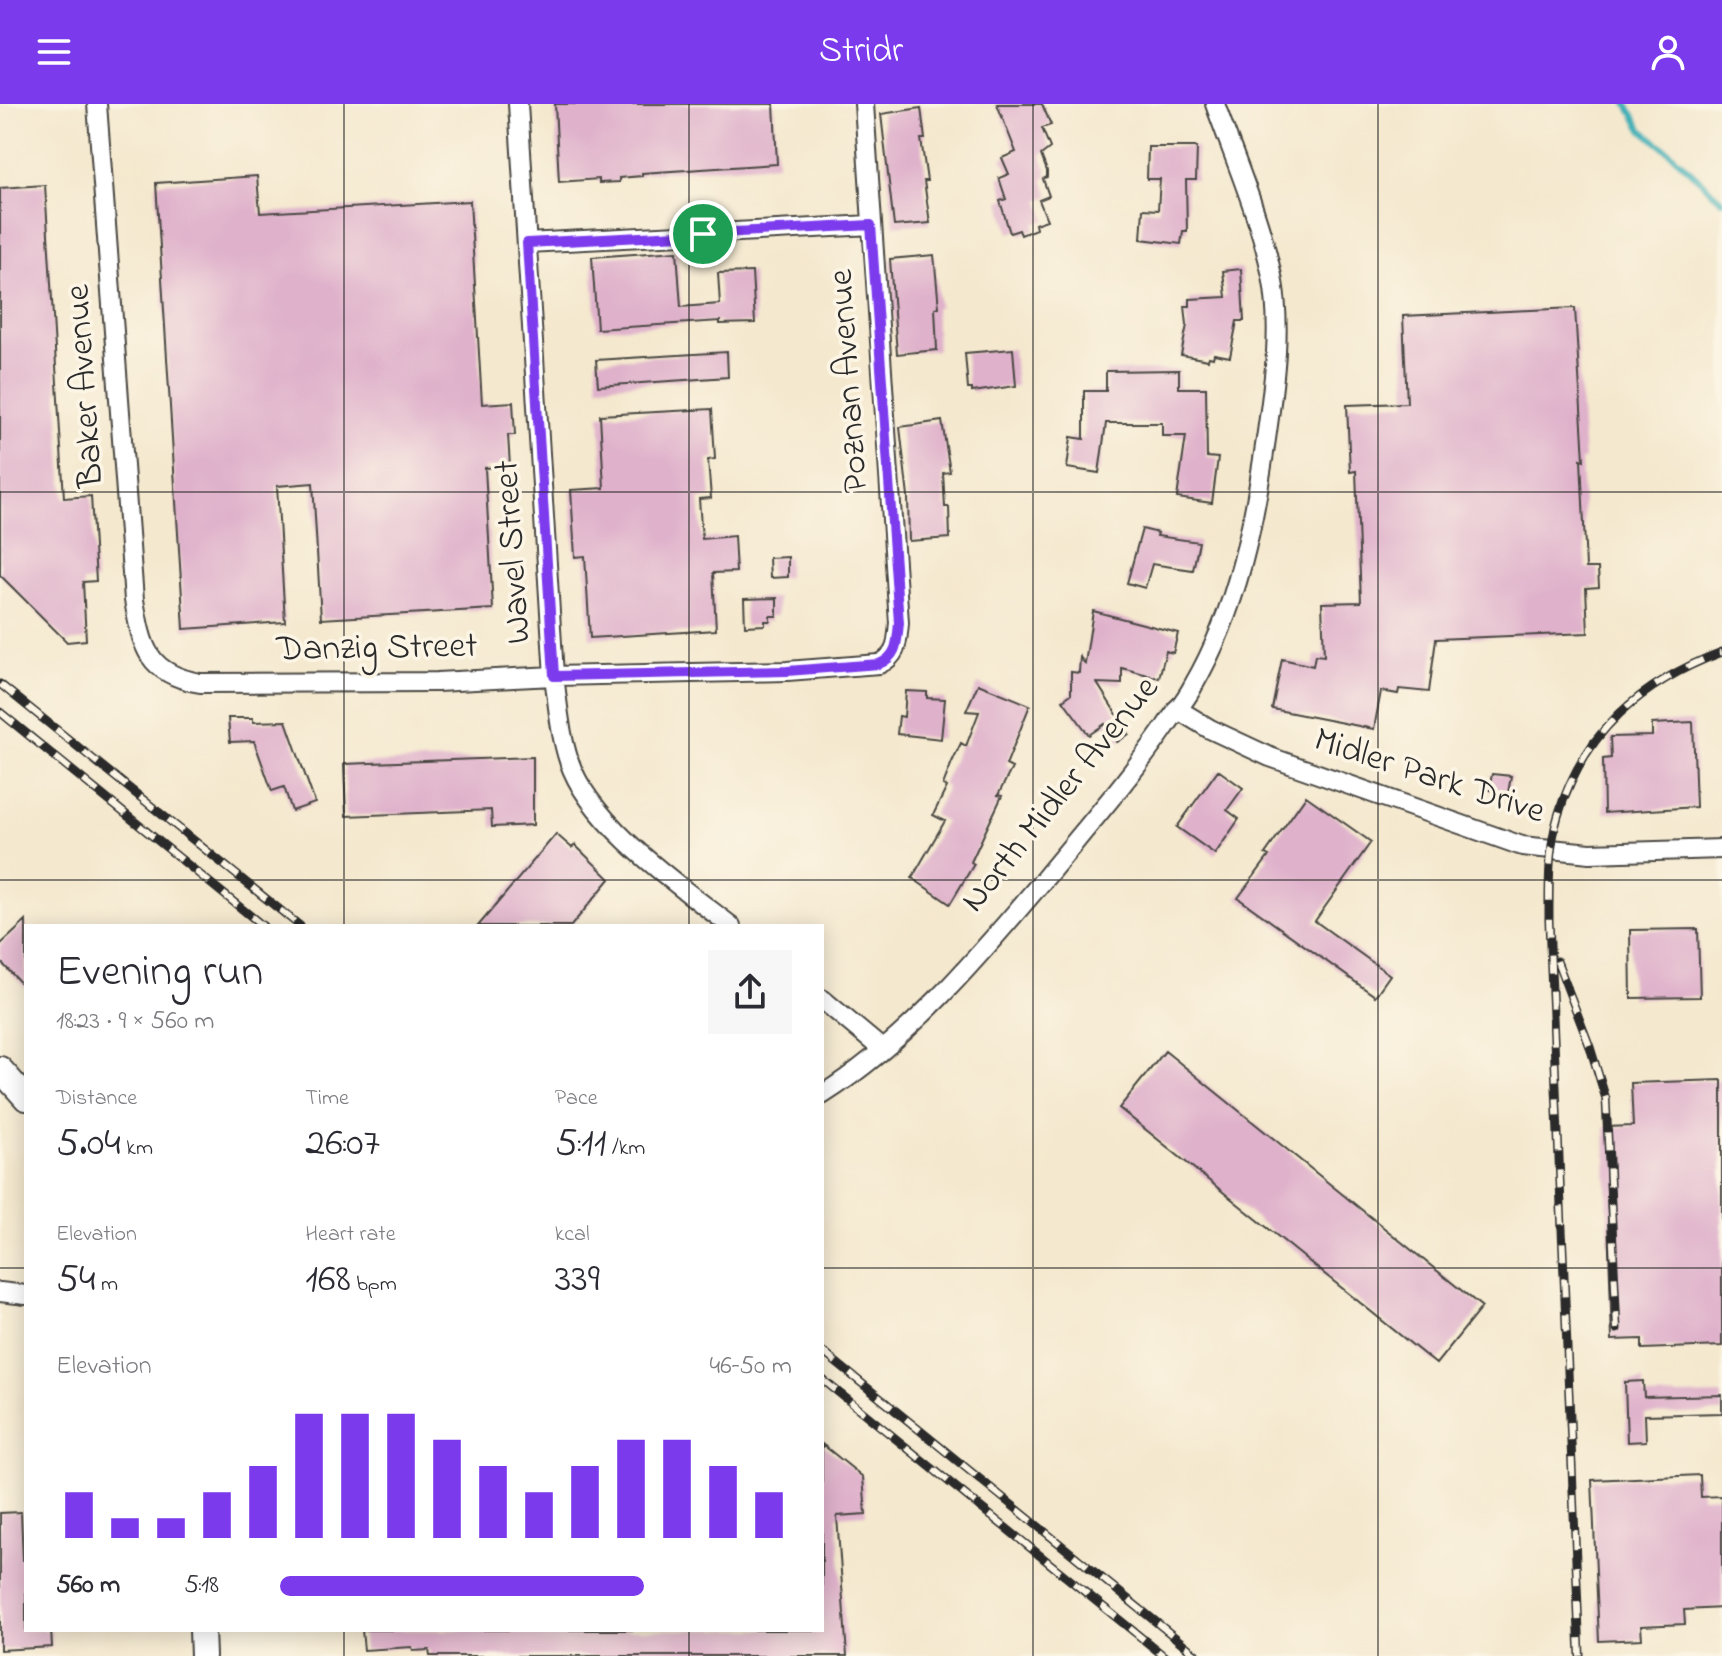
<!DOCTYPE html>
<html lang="en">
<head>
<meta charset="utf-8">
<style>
	body { margin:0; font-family:"Indie Flower",sans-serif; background:#f7f7f7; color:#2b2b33; height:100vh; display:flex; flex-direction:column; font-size:30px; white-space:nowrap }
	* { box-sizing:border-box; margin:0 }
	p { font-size:26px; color:#7c7c81 }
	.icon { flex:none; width:44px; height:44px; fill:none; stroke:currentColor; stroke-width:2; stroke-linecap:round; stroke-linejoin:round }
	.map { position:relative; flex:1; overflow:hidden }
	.side { position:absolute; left:24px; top:820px; width:800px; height:708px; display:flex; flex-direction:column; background:#fff; border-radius:0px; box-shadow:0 4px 20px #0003 }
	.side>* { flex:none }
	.pin { position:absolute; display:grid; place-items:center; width:68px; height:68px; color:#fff; margin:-34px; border:4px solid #fff; border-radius:50%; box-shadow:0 2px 8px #0007 }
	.round { display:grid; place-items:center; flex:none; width:84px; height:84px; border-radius:0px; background:#f7f7f7 }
	.summary { display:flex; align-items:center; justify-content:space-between; height:136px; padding:0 32px }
	h1 { font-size:44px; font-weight:600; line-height:60px }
	.figures { display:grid; grid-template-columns:repeat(3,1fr); gap:12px; height:136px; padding:8px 32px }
	.figures div { display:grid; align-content:center }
	.figures b { font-size:40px; font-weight:600 }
	.figures small { font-size:22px; font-weight:400 }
	.figures p { font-size:22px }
	.chart { height:224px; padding:16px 32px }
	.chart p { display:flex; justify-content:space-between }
	.chart svg { width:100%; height:144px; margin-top:8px; stroke:#7c3aed; stroke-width:6 }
	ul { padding:0 32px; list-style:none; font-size:26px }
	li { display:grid; grid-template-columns:128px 96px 1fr; align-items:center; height:60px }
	li i { height:20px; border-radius:10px; background:#7c3aed }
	header { display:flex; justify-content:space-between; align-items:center; height:104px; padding:0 32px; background:#7c3aed; color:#fff; font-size:36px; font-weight:600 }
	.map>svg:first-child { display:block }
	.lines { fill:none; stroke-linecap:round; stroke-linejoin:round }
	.stream { stroke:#3fb0b7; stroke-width:6 }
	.building { fill:#dfb1cb }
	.minor-casing { stroke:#494743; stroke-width:22 }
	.secondary-casing { stroke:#494743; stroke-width:28 }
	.minor { stroke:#fff; stroke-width:18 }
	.secondary { stroke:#fff; stroke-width:24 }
	.rail-casing { stroke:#2b2b2b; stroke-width:9 }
	.rail { stroke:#fcf5e5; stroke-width:6; stroke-dasharray:18; stroke-linecap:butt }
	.route-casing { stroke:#fff; stroke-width:16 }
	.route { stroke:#7c3aed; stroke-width:10 }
	.grid { fill:none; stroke:#2b2b2b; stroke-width:2; stroke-opacity:0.55 }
	.labels { text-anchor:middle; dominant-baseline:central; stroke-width:7; stroke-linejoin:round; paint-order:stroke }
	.street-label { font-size:36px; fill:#2b2b2b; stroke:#fcf5e5 }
</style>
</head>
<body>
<header><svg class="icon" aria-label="menu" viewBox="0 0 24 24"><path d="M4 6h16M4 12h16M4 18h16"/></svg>Stridr<svg class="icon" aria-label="person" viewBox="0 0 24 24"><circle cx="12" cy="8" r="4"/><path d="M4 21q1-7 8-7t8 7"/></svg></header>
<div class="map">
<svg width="1722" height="1552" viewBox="0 0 1722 1552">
	<rect width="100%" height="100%" fill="#fcf5e5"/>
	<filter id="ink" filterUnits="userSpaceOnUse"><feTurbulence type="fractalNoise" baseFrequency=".0125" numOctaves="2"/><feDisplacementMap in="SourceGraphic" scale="16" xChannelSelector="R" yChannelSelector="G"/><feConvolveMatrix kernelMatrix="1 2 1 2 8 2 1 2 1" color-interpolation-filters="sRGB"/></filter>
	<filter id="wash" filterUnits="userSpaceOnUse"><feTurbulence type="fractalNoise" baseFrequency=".006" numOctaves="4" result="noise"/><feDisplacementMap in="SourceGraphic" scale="32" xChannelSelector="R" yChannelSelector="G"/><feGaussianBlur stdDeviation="1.8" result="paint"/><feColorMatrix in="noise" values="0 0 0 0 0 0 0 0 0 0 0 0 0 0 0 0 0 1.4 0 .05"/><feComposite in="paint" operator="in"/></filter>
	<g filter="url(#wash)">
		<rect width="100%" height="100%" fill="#f4e8ce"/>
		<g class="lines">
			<path class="stream" d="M 1627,0 L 1642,26 L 1671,49 L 1722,97"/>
		</g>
		<g id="blocks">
			<path class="building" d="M 555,0 L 774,0 L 777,60 L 642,69 L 642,72 L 619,74 L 619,78 L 599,79 L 599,75 L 559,78 Z
				M 997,0 L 1042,0 L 1051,21 L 1042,24 L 1050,44 L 1041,51 L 1047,67 L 1047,73 L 1043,75 L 1049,92 L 1039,96 L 1047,116 L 1035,120 L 1036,125 L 1021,131 L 1019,126 L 1010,129 L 1000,97 L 1006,95 L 999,74 L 1009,70 L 1002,54 L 1016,48 Z
				M 921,4 L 925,35 L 921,35 L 927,77 L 924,77 L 930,119 L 894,122 L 881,10 Z
				M 1148,43 L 1197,43 L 1196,76 L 1186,76 L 1187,127 L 1183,127 L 1181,140 L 1141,135 L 1143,105 L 1158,106 L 1160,75 L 1147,75 Z
				M 257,72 L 260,109 L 470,97 L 482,300 L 513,298 L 515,331 L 508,331 L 510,362 L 485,364 L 493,505 L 321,515 L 313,379 L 277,382 L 285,518 L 184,525 L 156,79 Z
				M 45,81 L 64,394 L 91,392 L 96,477 L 83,478 L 86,536 L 67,538 L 0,471 L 0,84 Z
				M 677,147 L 681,203 L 720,200 L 718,169 L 752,168 L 755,219 L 720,220 L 720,217 L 597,225 L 592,153 Z
				M 934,151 L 939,203 L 935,204 L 937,246 L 897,250 L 890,155 Z
				M 1241,165 L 1244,217 L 1237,217 L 1230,253 L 1214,250 L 1213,254 L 1209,253 L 1208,256 L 1181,251 L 1187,221 L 1185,202 L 1190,202 L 1190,195 L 1226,193 L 1223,167 Z
				M 1575,204 L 1584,356 L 1581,355 L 1586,464 L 1598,464 L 1599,483 L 1586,484 L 1588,529 L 1436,535 L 1429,588 L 1399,585 L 1398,590 L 1381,587 L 1374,625 L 1272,605 L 1282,555 L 1313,562 L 1315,551 L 1324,552 L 1322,499 L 1361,498 L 1356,367 L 1350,368 L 1347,301 L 1407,299 L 1403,212 Z
				M 1013,245 L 1016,282 L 972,288 L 972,285 L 968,285 L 965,249 Z
				M 727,248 L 728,273 L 598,282 L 596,256 Z
				M 1179,266 L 1179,284 L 1206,284 L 1207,353 L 1218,354 L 1212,399 L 1177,394 L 1186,332 L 1162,332 L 1162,319 L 1106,319 L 1099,369 L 1067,364 L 1071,333 L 1084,335 L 1084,287 L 1106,287 L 1106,267 Z
				M 712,305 L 715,355 L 708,356 L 711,394 L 699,395 L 702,435 L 734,432 L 736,468 L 713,469 L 716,526 L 590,534 L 585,452 L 575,453 L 571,386 L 604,384 L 600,311 Z
				M 942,317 L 950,368 L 943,369 L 945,403 L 949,403 L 950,434 L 909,437 L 908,393 L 900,323 Z
				M 1142,425 L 1158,429 L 1157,432 L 1199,438 L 1193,466 L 1152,460 L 1145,484 L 1127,479 Z
				M 788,453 L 788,473 L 770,474 L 769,454 Z
				M 777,494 L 777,512 L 770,512 L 770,517 L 765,517 L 765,521 L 745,522 L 744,495 Z
				M 1093,507 L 1178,529 L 1173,549 L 1166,547 L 1159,574 L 1122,564 L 1122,580 L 1097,579 L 1129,630 L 1117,638 L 1105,620 L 1089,631 L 1063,596 L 1071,590 L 1071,568 L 1079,569 L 1080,553 L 1085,560 Z
				M 978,580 L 1030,601 L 1006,661 L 1012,664 L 998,691 L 1002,692 L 971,758 L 974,760 L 950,800 L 912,774 L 945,717 L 933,711 L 947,683 L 943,681 L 952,658 L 961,639 L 966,642 L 979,608 L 966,607 Z
				M 906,587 L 927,588 L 927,594 L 945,595 L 941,635 L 897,630 L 899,612 L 904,613 Z
				M 228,614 L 253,614 L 253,618 L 286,617 L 315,699 L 292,707 L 284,683 L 272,687 L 254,637 L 230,638 Z
				M 1693,618 L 1696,703 L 1604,709 L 1603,655 L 1611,654 L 1610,633 L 1652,632 L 1652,620 Z
				M 533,653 L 533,721 L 492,723 L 491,706 L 346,712 L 344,660 Z
				M 1218,666 L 1243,684 L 1227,706 L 1239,715 L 1215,750 L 1177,723 Z
				M 1492,670 L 1511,672 L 1508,689 L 1489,686 Z
				M 1306,692 L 1371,738 L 1315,817 L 1390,871 L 1375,892 L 1238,794 L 1269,752 L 1265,750 Z
				M 556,730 L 572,744 L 575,741 L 610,775 L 571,822 L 478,822 Z
				M 26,817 L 26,885 L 0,857 L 0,841 Z
				M 1698,825 L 1700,893 L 1631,894 L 1630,826 Z
				M 1165,947 L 1482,1203 L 1436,1260 L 1119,1004 Z
				M 1722,976 L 1722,1242 L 1642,1245 L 1642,1235 L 1612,1236 L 1605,1023 L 1633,1022 L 1631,979 Z
				M 1643,1277 L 1644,1293 L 1722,1291 L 1722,1309 L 1645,1311 L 1646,1337 L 1627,1338 L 1625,1278 Z
				M 822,1340 L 863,1373 L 866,1410 L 837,1412 L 847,1552 L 430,1552 L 429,1546 L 413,1547 L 412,1543 L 364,1546 L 362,1526 L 822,1526 Z
				M 1700,1371 L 1701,1393 L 1722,1392 L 1722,1504 L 1684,1506 L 1685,1520 L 1641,1522 L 1642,1535 L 1599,1537 L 1592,1376 Z
				M 21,1408 L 23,1456 L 26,1456 L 26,1526 L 51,1526 L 52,1543 L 0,1546 L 0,1409 Z"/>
		</g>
	</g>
	<g filter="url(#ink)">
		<use href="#blocks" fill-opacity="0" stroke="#494743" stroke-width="2"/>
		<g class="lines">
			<g class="minor-casing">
				<path id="minor" d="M 97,0 L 134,496 C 142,543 147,570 200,579 L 437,578 L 554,572 L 787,567 L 879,560 C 898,552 897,537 899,519 L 864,0
					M 518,0 L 554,572 C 558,601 560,630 569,657 C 590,721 680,782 731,822
					M 527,139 L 871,121
					M 1177,605 L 1210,625 L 1270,653 L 1522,742 L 1590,749 L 1722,745
					M 822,895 L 883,946
					M 822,991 C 910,935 979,852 1046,773 C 1087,723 1129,675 1166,622 C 1175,608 1186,596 1193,582 C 1238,505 1255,415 1267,328 C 1274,278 1282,223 1272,172 C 1260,113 1235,56 1215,0
					M 0,1188 L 26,1191"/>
			</g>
			<g class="secondary-casing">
				<path id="secondary" d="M 0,965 L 26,994
					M 202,1526 L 203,1552"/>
			</g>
			<use href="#minor" class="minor"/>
			<use href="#secondary" class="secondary"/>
			<g class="rail-casing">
				<path id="rail" d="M 0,580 L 300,822
					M 0,608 L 263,822
					M 1557,857 L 1590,943 L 1606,995 L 1617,1225
					M 822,1247 L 1198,1552
					M 822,1275 L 1164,1552
					M 1580,1552 L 1549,817 C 1549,782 1548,746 1558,712 C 1583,628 1642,578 1722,548"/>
			</g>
			<use href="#rail" class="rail"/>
		</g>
	</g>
	<g class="lines" filter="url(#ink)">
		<g class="route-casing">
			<path id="route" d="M 871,121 L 899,519 C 897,537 898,552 879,560 L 787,567 L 554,572 L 527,139 Z"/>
		</g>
		<use href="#route" class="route"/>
	</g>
	<path class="grid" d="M 344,0 L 344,822M 689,0 L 689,822M 1033,0 L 1033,1552M 1378,0 L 1378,1552M 0,388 L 1722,388M 0,776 L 1722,776M 0,1164 L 26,1164M 822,1164 L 1722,1164M 344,1526 L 344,1552M 689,1526 L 689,1552"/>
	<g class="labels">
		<g class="street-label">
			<text transform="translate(850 277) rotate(-94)">Poznan Avenue</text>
			<text transform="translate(86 282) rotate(-94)">Baker Avenue</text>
			<text transform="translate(514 448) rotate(-94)">Wavel Street</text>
			<text transform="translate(377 545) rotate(-1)">Danzig Street</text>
			<text transform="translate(1429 673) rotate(18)">Midler Park Drive</text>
			<text transform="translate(1061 691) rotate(-51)">North Midler Avenue</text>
		</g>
	</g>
</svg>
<div class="pin" style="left:703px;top:130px;background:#1e9e55"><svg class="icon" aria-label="arrive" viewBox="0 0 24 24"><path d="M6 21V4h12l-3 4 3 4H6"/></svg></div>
<section class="side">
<div class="summary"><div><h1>Evening run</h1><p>18:23 · 9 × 560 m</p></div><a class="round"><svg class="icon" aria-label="share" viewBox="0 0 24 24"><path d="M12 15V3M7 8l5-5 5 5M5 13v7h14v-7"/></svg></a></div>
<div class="figures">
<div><p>Distance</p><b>5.04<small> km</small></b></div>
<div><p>Time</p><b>26:07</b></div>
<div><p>Pace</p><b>5:11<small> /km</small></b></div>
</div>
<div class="figures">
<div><p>Elevation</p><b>54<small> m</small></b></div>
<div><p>Heart rate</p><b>168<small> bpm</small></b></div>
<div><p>kcal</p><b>339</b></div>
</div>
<div class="chart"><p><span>Elevation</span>46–50 m</p>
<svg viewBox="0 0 160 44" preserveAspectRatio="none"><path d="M5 44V30M15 44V38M25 44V38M35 44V30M45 44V22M55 44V6M65 44V6M75 44V6M85 44V14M95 44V22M105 44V30M115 44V22M125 44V14M135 44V14M145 44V22M155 44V30"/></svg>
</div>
<ul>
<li><b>560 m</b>5:18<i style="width:71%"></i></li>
</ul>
</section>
</div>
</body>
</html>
